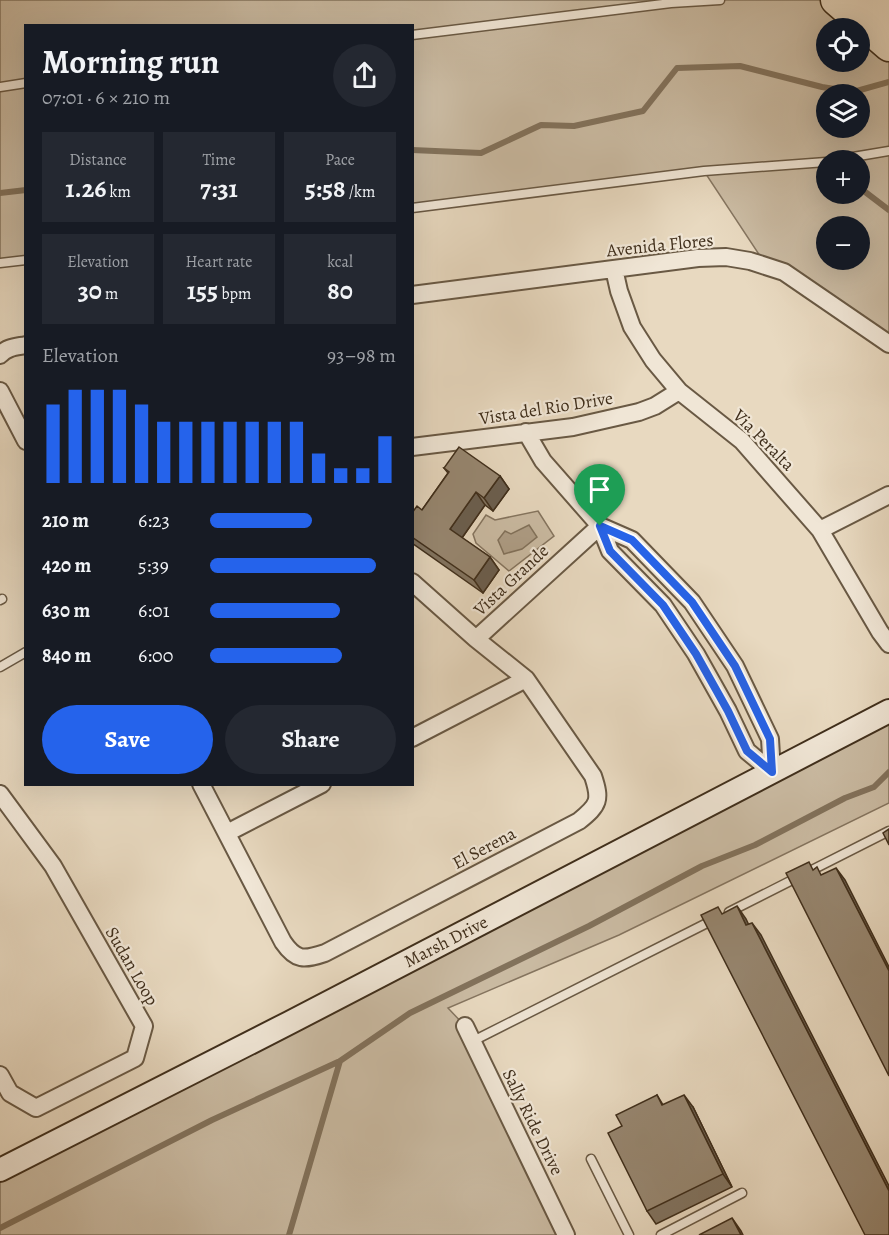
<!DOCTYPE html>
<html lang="en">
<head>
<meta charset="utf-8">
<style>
	body { margin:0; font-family:Alegreya,serif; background:#242831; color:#f1f3f6; height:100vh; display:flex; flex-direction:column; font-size:22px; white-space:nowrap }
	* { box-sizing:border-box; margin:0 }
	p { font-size:20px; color:#9ea1a6 }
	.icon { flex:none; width:33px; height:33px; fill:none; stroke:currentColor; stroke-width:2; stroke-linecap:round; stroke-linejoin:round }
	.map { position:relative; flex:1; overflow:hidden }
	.panel { position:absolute; left:24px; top:24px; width:390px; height:762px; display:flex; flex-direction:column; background:#171b24; border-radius:0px; box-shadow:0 6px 24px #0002 }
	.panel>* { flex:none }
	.tools { position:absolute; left:816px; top:18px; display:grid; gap:12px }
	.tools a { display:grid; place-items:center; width:54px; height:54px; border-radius:50%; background:#171b24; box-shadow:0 6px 24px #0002; font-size:30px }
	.pin { position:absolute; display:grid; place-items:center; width:51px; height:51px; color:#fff; margin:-62px -26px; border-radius:50% 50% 50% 0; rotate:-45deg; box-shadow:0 0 6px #0007 }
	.pin .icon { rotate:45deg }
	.round { display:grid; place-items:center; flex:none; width:63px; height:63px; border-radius:32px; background:#242831 }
	.headline { display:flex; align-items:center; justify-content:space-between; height:102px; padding:0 18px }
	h1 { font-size:33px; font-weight:700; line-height:45px }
	.metrics { display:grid; grid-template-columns:repeat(3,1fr); gap:9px; height:102px; padding:6px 18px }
	.metrics div { display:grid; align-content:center; border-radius:0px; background:#242831; text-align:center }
	.metrics b { font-size:26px; font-weight:700 }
	.metrics small { font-size:16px; font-weight:400 }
	.metrics p { font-size:16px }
	.chart { height:168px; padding:12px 18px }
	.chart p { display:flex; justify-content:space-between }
	.chart svg { width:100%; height:108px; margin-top:6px; stroke:#2563eb; stroke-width:6 }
	.primary-button { display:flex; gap:12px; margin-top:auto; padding:12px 18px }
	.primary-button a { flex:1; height:69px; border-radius:36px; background:#2563eb; color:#fff; font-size:24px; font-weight:700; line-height:69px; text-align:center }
	.primary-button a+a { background:#242831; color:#f1f3f6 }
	ul { padding:0 18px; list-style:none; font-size:20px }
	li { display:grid; grid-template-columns:96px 72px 1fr; align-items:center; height:45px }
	li i { height:15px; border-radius:8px; background:#2563eb }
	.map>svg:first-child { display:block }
	.green { fill:#cbbca4; stroke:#857560; stroke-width:1.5; fill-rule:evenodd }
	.water { fill:#af9f88; stroke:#82725c; stroke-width:1.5 }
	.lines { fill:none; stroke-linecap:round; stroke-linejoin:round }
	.stream { stroke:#82725c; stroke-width:6 }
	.lane-casing { stroke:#695944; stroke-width:11 }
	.street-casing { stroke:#695944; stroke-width:20 }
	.secondary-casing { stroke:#3f2e1b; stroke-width:26 }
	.highway-casing { stroke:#3f2e1b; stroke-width:33 }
	.lane { stroke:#f0e6d6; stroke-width:8 }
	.street { stroke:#f0e6d6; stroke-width:16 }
	.secondary { stroke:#f0e6d6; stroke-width:22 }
	.highway { stroke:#e8d9c0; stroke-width:30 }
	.wall { fill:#827461; stroke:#3f2e1b; stroke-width:1.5 }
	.shaded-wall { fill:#6a5e4f; stroke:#3f2e1b; stroke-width:1.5 }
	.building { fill:#978771; stroke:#3f2e1b; stroke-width:1.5 }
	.route-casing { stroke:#fff; stroke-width:12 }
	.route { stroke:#2563eb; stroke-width:8 }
	.labels { text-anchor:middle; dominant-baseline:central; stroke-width:4.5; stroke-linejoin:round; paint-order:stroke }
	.street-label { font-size:18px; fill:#3f2e1b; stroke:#f0e6d6 }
</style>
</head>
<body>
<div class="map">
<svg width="889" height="1235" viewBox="0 0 889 1235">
	<rect width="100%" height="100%" fill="#e8d9c0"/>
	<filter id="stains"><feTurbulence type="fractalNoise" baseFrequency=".00333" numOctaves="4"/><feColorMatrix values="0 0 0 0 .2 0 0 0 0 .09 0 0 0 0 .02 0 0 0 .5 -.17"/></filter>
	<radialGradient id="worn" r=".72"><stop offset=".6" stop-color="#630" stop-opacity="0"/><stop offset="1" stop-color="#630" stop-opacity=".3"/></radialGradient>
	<path class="green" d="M 0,0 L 874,0 L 889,14 L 889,344 L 766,265 L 704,171 L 413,208 L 412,26 L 26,26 L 25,260 L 0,263 ZM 826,28 L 860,28 L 860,62 L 826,62 ZM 826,94 L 860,94 L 860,128 L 826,128 ZM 826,160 L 860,160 L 860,194 L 826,194 ZM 826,226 L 860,226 L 860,260 L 826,260 Z
		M 538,511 L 554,536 L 509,571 L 476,543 L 473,534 L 486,515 L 495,520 Z
		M 889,711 L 889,803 L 619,935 L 448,1008 L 465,1026 L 566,1235 L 0,1235 L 0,1171 Z"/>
	<path class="water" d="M 529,525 L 537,537 L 522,549 L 504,554 L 498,540 L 505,531 L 511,534 Z"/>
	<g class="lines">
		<path class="stream" d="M 832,129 L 833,128
			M 412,150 L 481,153 L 541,125 L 574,126 L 643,111 L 677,68 L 740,66 L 822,87 L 853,92 L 889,82
			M 860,188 L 889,210
			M 0,193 L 26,190
			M 0,1228 L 212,1120 L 340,1061 L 410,1013 L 589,926 L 702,866 L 755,845 L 845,798 L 874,787 L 889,772
			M 289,1235 L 340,1061"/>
		<g class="lane-casing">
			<path id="lane" d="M 412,35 L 671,3 L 720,0
				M 0,87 L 26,83
				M 835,160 L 889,151
				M 412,208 L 704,171 L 826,162
				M 0,263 L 26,260
				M 0,600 L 2,599
				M 0,667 L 26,652
				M 729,912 L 889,831
				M 473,1041 L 715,919
				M 591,1159 L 629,1235
				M 661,1235 L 742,1193"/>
		</g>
		<g class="street-casing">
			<path id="street" d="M 614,269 L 619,291 L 632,327 L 653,360 L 679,391 L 742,441 L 820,530 L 880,632 L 889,644
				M 412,295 L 698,258 L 726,257 L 750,261 L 784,272 L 889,344
				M 0,355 C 7,347 16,347 26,345
				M 0,391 L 26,441
				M 412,447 L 573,427 L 639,412 L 655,406 L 679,391
				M 600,526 L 632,540 L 692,602 L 735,666 L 770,739 L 772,772 L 747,751 L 728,711 L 696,654 L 663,605 L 610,551 Z
				M 820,530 L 889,495
				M 476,639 L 600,526 L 543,461 L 526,432
				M 412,738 L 526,679
				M 201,784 L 283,942 C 296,961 304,960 325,953 L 579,821 C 599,805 601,800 593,776 L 526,679 L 476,639 L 412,582
				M 0,794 L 53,866 L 144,1026 L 135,1058 L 36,1108 L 10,1093 L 0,1075
				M 227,833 L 322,784
				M 465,1026 L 566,1235"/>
		</g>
		<g class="secondary-casing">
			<g id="secondary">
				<path id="s1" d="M 0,1170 L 289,1023 L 889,711"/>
			</g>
		</g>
		<g class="highway-casing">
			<path id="highway" d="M 836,0 L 889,46
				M 874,0 L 889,14"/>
		</g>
		<use href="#lane" class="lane"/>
		<use href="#street" class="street"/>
		<use href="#secondary" class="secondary"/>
		<use href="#highway" class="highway"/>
	</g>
	<path class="wall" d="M 444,468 L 500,476 L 509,489 L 493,511 L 485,505 L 462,538 L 490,557 L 499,570 L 483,593 L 412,543 L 412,513 L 422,510 L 448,473 Z
		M 657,1095 L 663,1105 L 693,1107 L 732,1187 L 656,1224 L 647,1211 L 622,1126 Z"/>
	<path class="shaded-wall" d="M 500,476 L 509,489 L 493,511 L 484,498 Z
		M 476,492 L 485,505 L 459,542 L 450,529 Z
		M 490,557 L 499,570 L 483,593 L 474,580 Z
		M 836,868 L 845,880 L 889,967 L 889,971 Z
		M 737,906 L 746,919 L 755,938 L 746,925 Z
		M 752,923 L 761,935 L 889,1186 L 889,1191 Z
		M 684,1095 L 693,1107 L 732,1187 L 723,1174 Z
		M 732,1218 L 741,1231 L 743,1235 L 741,1235 Z"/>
	<path class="building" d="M 459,447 L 500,476 L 484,498 L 476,492 L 450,529 L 490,557 L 474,580 L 412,537 L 412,513 L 417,506 L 422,510 L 449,472 L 444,468 Z
		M 889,829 L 889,845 L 883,833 Z
		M 809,862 L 813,870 L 817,867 L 821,875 L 836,868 L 889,971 L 889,1076 L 786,873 Z
		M 737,906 L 746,925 L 752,923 L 889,1191 L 889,1235 L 865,1235 L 701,915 L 718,907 L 722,914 Z
		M 657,1095 L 662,1105 L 684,1095 L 723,1174 L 647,1211 L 608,1133 L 622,1126 L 616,1115 Z
		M 732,1218 L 741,1235 L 699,1235 Z"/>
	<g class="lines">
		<g class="route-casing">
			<path id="route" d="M 600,526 L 632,540 L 692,602 L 735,666 L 770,739 L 772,772 L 747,751 L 728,711 L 696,654 L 663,605 L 610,551 Z"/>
		</g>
		<use href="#route" class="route"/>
	</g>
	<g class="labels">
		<g class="street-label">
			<text transform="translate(660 245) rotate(-6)">Avenida Flores</text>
			<text transform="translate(546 408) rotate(-9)">Vista del Rio Drive</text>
			<text transform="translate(764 440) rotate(45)">Via Peralta</text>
			<text transform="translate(511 580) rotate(-43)">Vista Grande</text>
			<text transform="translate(484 848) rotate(-28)">El Serena</text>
			<text stroke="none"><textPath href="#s1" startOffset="501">Marsh Drive</textPath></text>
			<text transform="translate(132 966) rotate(60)">Sudan Loop</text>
			<text transform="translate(533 1122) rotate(64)">Sally Ride Drive</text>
		</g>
	</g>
	<rect width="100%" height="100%" filter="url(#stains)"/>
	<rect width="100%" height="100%" fill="url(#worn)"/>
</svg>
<div class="tools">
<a><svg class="icon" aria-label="locate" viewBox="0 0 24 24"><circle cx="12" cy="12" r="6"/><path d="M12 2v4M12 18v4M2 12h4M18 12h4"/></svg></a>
<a><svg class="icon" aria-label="layers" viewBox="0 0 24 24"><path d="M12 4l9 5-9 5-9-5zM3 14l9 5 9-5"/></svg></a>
<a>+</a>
<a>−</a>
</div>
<div class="pin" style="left:600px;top:526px;background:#1e9e55"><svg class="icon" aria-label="arrive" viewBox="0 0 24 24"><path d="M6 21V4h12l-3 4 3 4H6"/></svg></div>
<section class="panel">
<div class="headline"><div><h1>Morning run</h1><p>07:01 · 6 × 210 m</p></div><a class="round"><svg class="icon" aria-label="share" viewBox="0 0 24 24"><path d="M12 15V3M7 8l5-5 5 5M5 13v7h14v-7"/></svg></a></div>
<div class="metrics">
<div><p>Distance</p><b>1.26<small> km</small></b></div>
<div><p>Time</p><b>7:31</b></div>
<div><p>Pace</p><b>5:58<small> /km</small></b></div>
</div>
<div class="metrics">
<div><p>Elevation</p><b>30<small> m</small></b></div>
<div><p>Heart rate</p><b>155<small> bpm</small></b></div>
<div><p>kcal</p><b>80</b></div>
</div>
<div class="chart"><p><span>Elevation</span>93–98 m</p>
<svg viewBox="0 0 160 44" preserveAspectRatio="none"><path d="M5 44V12M15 44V6M25 44V6M35 44V6M45 44V12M55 44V19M65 44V19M75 44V19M85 44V19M95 44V19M105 44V19M115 44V19M125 44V32M135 44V38M145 44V38M155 44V25"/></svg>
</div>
<ul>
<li><b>210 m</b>6:23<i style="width:55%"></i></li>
<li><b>420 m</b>5:39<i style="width:89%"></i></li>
<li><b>630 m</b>6:01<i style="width:70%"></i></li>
<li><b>840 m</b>6:00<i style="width:71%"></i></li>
</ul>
<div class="primary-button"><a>Save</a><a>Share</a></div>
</section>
</div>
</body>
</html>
